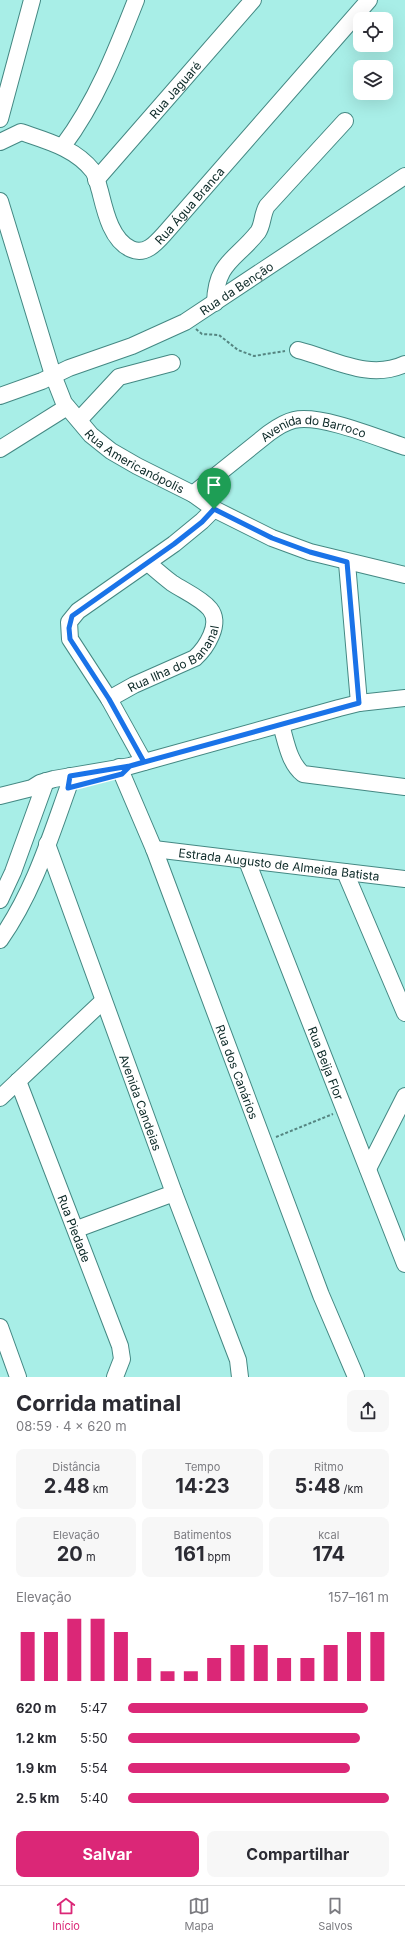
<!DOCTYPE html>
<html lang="pt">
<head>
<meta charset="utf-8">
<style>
	body { margin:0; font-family:Inter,sans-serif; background:#f7f7f7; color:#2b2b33; height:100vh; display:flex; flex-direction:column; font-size:15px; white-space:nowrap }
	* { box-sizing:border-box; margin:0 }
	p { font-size:13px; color:#7c7c81 }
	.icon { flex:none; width:22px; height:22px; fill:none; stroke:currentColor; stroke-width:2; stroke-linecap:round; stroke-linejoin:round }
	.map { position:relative; height:1377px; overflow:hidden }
	.side { display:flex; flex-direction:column; background:#fff; flex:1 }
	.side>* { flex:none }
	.controls { position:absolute; left:353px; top:12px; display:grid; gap:8px }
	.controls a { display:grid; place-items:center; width:40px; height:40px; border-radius:8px; background:#fff; box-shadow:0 4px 16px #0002; font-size:20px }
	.pin { position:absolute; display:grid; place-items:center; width:34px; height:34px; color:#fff; margin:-41px -17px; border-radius:50% 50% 50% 0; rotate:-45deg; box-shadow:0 0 4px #0007 }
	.pin .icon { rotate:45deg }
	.round { display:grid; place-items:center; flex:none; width:42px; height:42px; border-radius:8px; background:#f7f7f7 }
	.summary { display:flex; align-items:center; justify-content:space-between; height:68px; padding:0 16px }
	h1 { font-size:22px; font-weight:700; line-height:30px }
	.figures { display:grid; grid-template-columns:repeat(3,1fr); gap:6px; height:68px; padding:4px 16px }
	.figures div { display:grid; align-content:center; border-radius:8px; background:#f7f7f7; text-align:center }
	.figures b { font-size:20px; font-weight:700 }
	.figures small { font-size:11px; font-weight:400 }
	.figures p { font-size:11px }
	.chart { height:112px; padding:8px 16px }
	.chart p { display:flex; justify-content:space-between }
	.chart svg { width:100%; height:72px; margin-top:4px; stroke:#db2777; stroke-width:6 }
	.button { display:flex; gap:8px; margin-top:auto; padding:8px 16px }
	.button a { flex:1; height:46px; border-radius:8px; background:#db2777; color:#fff; font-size:16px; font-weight:700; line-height:46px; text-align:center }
	.button a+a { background:#f7f7f7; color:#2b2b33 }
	ul { padding:0 16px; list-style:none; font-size:13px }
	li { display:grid; grid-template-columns:64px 48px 1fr; align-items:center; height:30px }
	li i { height:10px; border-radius:5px; background:#db2777 }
	.dock { display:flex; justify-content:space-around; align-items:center; height:56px; border-top:1px solid #e1e1e2; background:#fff; font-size:11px; color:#7c7c81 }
	.dock a { display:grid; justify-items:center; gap:2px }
	.dock .active { color:#db2777 }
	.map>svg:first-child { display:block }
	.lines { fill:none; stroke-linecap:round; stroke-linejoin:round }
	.minor-casing { stroke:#448883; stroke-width:18 }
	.path { stroke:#558581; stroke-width:2; stroke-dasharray:3 2; stroke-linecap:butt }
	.minor { stroke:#fff; stroke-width:16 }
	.route-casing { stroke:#fff; stroke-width:8 }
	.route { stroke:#1a73e8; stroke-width:5 }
	.labels { text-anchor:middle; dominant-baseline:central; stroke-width:3; stroke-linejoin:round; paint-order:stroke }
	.street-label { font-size:12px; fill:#0c2927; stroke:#a8eee7 }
</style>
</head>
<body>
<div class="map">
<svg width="405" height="1377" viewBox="0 0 405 1377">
	<rect width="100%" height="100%" fill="#a8eee7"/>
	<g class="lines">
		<g class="minor-casing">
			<g id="minor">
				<path d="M 0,119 L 32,0"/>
				<path id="s1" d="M 0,142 L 21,132 C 47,141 75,148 93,171 C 97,177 98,185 100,191 C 105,211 111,240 131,249 C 146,256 157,242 166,232 L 369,0"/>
				<path d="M 63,146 C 96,102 116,51 136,0"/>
				<path id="s2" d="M 96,180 L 253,0"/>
				<path id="s3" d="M 0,201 L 53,375 L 64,403 L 91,435 L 111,451 L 137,466 L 193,494 L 214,509 L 272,538 L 310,552 L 405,575"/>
				<path d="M 215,303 C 216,262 236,260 258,232 C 263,225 262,214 267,206 L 345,121"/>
				<path d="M 298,350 C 334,359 369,381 405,364"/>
				<path id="s4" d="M 0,396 L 42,381 L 69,368 L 132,346 L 185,322 L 405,176"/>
				<path d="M 79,420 L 119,377 L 172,363"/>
				<path d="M 0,449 L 67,407"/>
				<path id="s5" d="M 193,494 L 269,433 C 276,428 285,422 294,420 C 321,414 378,438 405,447"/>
				<path d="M 347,563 L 359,703"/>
				<path id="s6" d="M 109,699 L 134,685 L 195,658 C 206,648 222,624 210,609 C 201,598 184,591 172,583 C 164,577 156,570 148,563"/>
				<path d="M 281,725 C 286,741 289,763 303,774 L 405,787"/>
				<path d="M 144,762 L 109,699 L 70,639 L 69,622 L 78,611 L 174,544 L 202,521 L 214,509"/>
				<path id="s7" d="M 119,767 L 154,849 L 321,1295 L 356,1377"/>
				<path d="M 0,796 L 32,788 L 40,783 L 54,779 L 130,766 L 339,708 L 359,703 L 405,698"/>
				<path id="s8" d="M 47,844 L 174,1193 L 238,1360 L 240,1377"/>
				<path id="s9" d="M 154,849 L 405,879"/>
				<path id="s10" d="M 247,861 L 405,1264"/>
				<path d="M 345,872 L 405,1013"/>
				<path d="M 0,900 L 13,872 L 46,781"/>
				<path d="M 0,940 C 33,893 49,841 68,788 L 70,776"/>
				<path id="s11" d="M 18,1081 L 120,1346 L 122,1359 L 115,1377"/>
				<path d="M 0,1098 L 103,1001"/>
				<path d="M 368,1169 L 405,1096"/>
				<path d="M 77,1229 L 174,1193"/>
				<path d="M 0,1327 L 18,1377"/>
			</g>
		</g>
		<path class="path" d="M 196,329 L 202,334 L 219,335 L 238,350 L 254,356 L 285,351
			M 276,1137 L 333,1114"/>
		<use href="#minor" class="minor"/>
	</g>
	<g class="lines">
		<g class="route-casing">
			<path id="route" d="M 214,509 L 202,522 L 174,544 L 72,616 L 69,628 L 70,639 L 109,699 L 144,762 L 130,766 L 122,774 L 68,788 L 70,776 L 130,766 L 359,703 L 347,562 L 310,552 L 272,538 L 214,509"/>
		</g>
		<use href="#route" class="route"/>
	</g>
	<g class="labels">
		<g class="street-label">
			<text stroke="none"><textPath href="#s2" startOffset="120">Rua Jaguaré</textPath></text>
			<text stroke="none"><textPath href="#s1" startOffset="273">Rua Água Branca</textPath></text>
			<text stroke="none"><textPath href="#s4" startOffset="261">Rua da Benção</textPath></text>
			<text stroke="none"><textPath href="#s5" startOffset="144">Avenida do Barroco</textPath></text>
			<text stroke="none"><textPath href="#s3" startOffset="305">Rua Americanópolis</textPath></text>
			<text stroke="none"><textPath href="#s6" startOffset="78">Rua Ilha do Bananal</textPath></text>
			<text stroke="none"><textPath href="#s9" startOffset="126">Estrada Augusto de Almeida Batista</textPath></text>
			<text stroke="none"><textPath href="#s10" startOffset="217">Rua Beija Flor</textPath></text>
			<text stroke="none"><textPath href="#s7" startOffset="327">Rua dos Canários</textPath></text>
			<text stroke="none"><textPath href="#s8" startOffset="275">Avenida Candeias</textPath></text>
			<text stroke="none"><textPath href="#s11" startOffset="158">Rua Piedade</textPath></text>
		</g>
	</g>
</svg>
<div class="controls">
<a><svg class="icon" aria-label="locate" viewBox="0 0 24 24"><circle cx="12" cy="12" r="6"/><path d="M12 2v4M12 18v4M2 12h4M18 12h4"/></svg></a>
<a><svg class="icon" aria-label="layers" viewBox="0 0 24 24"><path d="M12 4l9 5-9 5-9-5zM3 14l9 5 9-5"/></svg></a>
</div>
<div class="pin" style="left:214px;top:509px;background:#1e9e55"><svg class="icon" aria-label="arrive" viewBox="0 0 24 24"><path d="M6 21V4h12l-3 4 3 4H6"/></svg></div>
</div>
<section class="side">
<div class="summary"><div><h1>Corrida matinal</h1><p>08:59 · 4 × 620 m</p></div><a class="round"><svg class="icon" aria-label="share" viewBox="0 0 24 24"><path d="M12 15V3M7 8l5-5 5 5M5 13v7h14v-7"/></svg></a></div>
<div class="figures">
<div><p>Distância</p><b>2.48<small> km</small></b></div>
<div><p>Tempo</p><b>14:23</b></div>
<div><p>Ritmo</p><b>5:48<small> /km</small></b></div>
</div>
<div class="figures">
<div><p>Elevação</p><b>20<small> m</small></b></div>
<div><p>Batimentos</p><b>161<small> bpm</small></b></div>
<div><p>kcal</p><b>174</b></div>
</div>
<div class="chart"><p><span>Elevação</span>157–161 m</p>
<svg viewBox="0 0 160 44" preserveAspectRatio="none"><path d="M5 44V14M15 44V14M25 44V6M35 44V6M45 44V14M55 44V30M65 44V38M75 44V38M85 44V30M95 44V22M105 44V22M115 44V30M125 44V30M135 44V22M145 44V14M155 44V14"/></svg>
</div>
<ul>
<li><b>620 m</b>5:47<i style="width:92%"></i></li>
<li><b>1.2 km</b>5:50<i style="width:89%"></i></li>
<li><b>1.9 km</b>5:54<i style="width:85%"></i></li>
<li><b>2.5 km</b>5:40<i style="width:100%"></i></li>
</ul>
<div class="button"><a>Salvar</a><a>Compartilhar</a></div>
</section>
<nav class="dock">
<a class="active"><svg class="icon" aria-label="home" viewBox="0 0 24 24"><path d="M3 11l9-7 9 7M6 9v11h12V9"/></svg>Início</a>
<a><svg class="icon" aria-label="map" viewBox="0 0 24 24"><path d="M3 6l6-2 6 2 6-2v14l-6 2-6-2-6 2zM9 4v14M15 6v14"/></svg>Mapa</a>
<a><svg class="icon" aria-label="saved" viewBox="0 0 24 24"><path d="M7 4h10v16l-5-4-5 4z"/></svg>Salvos</a>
</nav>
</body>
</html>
